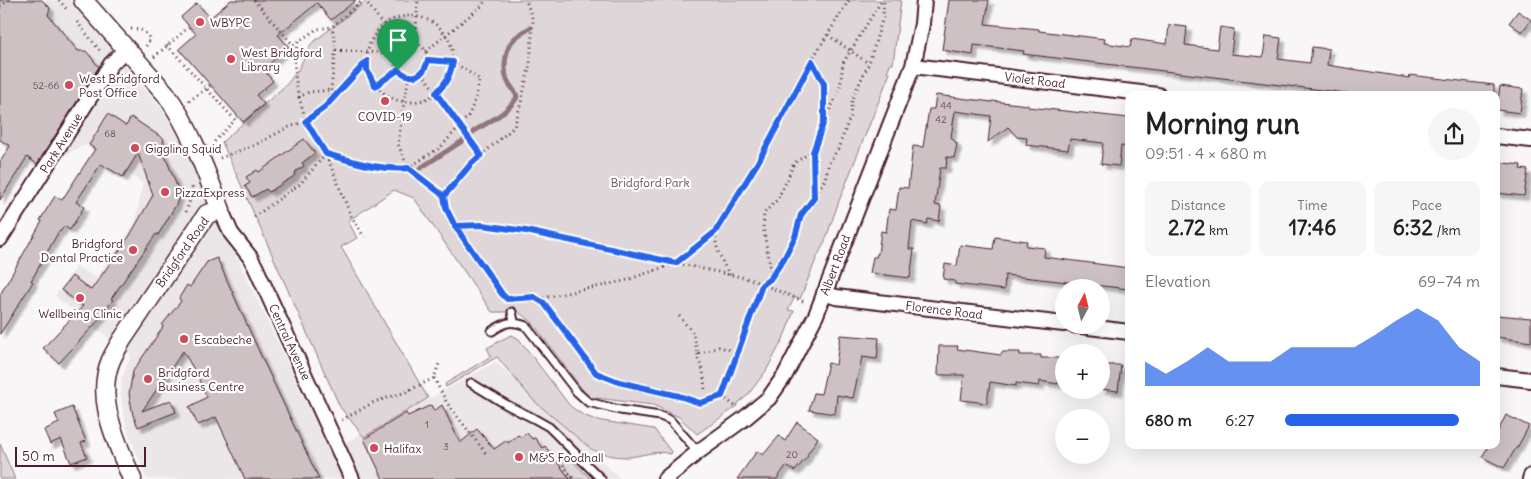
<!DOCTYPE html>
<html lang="en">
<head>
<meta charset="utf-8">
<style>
	body { margin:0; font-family:Delius,sans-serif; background:#f6f6f6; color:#202124; height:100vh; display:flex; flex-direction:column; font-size:19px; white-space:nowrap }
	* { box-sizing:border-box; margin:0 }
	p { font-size:16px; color:#757577 }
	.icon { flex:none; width:28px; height:28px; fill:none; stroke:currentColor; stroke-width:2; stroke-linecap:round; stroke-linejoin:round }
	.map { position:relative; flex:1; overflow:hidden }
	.drawer { position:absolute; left:1125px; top:91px; width:375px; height:358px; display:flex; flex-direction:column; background:#fff; border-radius:10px; box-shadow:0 5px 20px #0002 }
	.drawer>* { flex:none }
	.needle { width:32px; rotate:7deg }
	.tools { position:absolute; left:1055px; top:279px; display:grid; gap:10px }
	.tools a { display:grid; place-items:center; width:55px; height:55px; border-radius:50%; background:#fff; box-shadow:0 5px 20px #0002; font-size:25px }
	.scale { position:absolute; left:15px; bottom:12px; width:131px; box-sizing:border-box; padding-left:5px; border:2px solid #4a1f2b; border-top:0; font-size:14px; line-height:18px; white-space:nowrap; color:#4a1f2b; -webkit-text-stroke:4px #fff; paint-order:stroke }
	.pin { position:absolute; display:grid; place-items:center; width:42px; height:42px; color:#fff; margin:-51px -21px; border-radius:50% 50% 50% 0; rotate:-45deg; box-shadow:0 0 5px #0007 }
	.pin .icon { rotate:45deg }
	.round { display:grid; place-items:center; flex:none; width:52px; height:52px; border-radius:26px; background:#f6f6f6 }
	.overview { display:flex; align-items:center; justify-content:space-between; height:85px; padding:0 20px }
	h1 { font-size:28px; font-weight:700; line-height:38px }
	.stats { display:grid; grid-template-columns:repeat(3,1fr); gap:8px; height:85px; padding:5px 20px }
	.stats div { display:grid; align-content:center; border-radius:10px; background:#f6f6f6; text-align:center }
	.stats b { font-size:21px; font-weight:700 }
	.stats small { font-size:14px; font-weight:400 }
	.stats p { font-size:14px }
	.chart { height:140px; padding:10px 20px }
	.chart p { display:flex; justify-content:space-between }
	.chart svg { width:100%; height:90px; margin-top:5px; fill:#2563eb; opacity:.7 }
	ul { padding:0 20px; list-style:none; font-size:16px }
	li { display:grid; grid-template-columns:80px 60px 1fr; align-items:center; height:38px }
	li i { height:12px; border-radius:6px; background:#2563eb }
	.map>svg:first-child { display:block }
	.built { fill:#ebe6e8 }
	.green { fill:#ded6d9; stroke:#947a82 }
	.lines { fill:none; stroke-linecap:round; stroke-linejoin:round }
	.stream { stroke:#8f747b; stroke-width:5 }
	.building { fill:#cdc1c4; stroke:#4a1f2b; filter:url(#shadow) }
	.service-casing { stroke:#4a1f2b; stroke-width:11 }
	.minor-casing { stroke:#4a1f2b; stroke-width:18 }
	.tertiary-casing { stroke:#4a1f2b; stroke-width:21 }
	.path { stroke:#4a1f2b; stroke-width:3; stroke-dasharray:1 4; stroke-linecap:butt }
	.service { stroke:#fff; stroke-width:7 }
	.minor { stroke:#fff; stroke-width:14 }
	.tertiary { stroke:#fff; stroke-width:18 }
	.route-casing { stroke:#fff; stroke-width:10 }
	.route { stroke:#2563eb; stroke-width:6 }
	.poi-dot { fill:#d1495b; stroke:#fff; stroke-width:2 }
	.labels { text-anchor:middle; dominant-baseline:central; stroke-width:4.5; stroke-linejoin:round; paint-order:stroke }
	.number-label { font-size:10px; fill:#6b4851 }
	.poi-label { font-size:12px; fill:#4a1f2b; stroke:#fff; text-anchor:start }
	.street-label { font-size:12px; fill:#4a1f2b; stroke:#fff }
	.park-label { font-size:12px; fill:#6f4d56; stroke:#fff }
</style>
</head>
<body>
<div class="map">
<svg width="1531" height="479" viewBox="0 0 1531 479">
	<defs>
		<filter id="shadow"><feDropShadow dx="4.5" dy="4.5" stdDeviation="1" flood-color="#0004"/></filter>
	</defs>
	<rect width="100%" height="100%" fill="#f8f6f7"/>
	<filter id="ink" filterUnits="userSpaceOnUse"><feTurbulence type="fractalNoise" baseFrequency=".02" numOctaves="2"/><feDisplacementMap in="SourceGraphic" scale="10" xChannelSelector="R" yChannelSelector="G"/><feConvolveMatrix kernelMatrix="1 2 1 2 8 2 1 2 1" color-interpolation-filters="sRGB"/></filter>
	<g filter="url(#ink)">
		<path class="built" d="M 0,0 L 70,0 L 173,122 L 329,451 L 430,398 L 496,362 L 621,479 L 147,479 L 128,432 L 123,411 L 121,394 L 122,378 L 131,355 L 55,296 L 77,266 L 96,278 L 135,224 L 143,183 L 85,145 L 42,167 L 0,143 Z"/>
		<path class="green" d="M 367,0 L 901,0 L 893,64 L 890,64 L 887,72 L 890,73 L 839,201 L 825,241 L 817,257 L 800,299 L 795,297 L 788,310 L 794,311 L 783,339 L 766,371 L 747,396 L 738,403 L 736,407 L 697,434 L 679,417 L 653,405 L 588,397 L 531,321 L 518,312 L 492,312 L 414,198 L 394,190 L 348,221 L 357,238 L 341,247 L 428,398 L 364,437 L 340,407 L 222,142 L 287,84 L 298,70 L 311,44 Z
			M 512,335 L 519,339 L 570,406 L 583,415 L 596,420 L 654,429 L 672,453 L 670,454 C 656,449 641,457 626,457 C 615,457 601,454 591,449 L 533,400 L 497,357 L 446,387 L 445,384 L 491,356 L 487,348 L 509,336 Z
			M 0,444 L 15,479 L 0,479 Z
			M 566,455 L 591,479 L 574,479 L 560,459 Z"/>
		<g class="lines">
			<path class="stream" d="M 473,132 C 488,122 508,113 517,97 C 515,90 510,87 507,80 C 503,69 505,48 514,39 C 518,35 525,31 530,28
				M 419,169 L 464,140"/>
		</g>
		<path class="building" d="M 0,0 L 42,0 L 50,8 L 48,15 L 78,51 L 86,51 L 99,67 L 37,164 L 27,157 L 0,200 L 0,162 L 10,146 L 0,140 Z
			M 231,0 L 356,0 L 331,20 L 317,3 L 278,35 L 289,47 L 263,69 L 273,81 L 256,95 L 264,104 L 243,122 L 179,49 L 196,34 L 181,17 L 197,3 L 210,18 Z
			M 949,0 L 989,0 L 985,24 L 1039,29 L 1039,31 L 1105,39 L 1104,43 L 1130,47 L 1132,39 L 1167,44 L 1169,25 L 1187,27 L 1185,45 L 1217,49 L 1220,27 L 1234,29 L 1231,54 L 1263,57 L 1266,36 L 1281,38 L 1278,59 L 1310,63 L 1312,47 L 1329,49 L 1327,65 L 1409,78 L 1410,75 L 1494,85 L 1494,95 L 1363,95 L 1023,54 L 1024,51 L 974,45 L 973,55 L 942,50 Z
			M 1518,11 L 1531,20 L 1522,32 L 1509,23 Z
			M 1500,86 L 1523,89 L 1520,113 L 1497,110 Z
			M 936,95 L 992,102 L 992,101 L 1028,105 L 1028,107 L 1129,118 L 1129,147 L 1121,146 L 1119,166 L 1101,164 L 1103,143 L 1070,139 L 1068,150 L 1026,145 L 1027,138 L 1017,137 L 1008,127 L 988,142 L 991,116 L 955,111 L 951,137 L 957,144 L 954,158 L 947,157 L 946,168 L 940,168 L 935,205 L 941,206 L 939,221 L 928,219 L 927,224 L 912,221 L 909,249 L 914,249 L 910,278 L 870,273 L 873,257 L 876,257 L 877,254 L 878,254 L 881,231 L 886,232 L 889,209 L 896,210 L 899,187 L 908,188 L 913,146 L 923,147 L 929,109 L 934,109 Z
			M 108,114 L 126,126 L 131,117 L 164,139 L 162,148 L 178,189 L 179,196 L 176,205 L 158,235 L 156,234 L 111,299 L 113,300 L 95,324 L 59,363 L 43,348 L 83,306 L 61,290 L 72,276 L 91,290 L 129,237 L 153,195 L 138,153 L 123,177 L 101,164 L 76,202 L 84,207 L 70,230 L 64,226 L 60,232 L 59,231 L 31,281 L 33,282 L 0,334 L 0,295 L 42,221 L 40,220 L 55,196 L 62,200 L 95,149 L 89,145 Z
			M 304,139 L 315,153 L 302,163 L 304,166 L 296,171 L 294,176 L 269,192 L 266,189 L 252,197 L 245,186 L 250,183 L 246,177 L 257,170 L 259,172 Z
			M 1496,162 L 1521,165 L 1520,169 L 1528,170 L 1524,196 L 1496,193 Z
			M 995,237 L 1027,241 L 1026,246 L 1045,248 L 1044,257 L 1129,268 L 1129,289 L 1005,275 L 1004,290 L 955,284 L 955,281 L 943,279 L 945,264 L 957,266 L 960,245 L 993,249 Z
			M 217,258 L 262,358 L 319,479 L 245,479 L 216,417 L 198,425 L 189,407 L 207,397 L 196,373 L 183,351 L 142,411 L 171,400 L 176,412 L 138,427 L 133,415 L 129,394 L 133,371 L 163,327 L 162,325 L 181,301 L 179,298 L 187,285 L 190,287 L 207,262 Z
			M 1496,315 L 1531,318 L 1531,342 L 1496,337 Z
			M 840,335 L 879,338 L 877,359 L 862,357 L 853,398 L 837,395 L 835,414 L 809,410 L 814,393 L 821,394 L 828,363 L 836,365 Z
			M 939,346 L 958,346 L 957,349 L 1001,355 L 1002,352 L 1020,352 L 1020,355 L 1041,355 L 1041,358 L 1062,358 L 1058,384 L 1040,381 L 1039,386 L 1016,383 L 1016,386 L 990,382 L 987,403 L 961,400 L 964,375 L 938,375 Z
			M 1101,365 L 1121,365 L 1118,391 L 1101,389 Z
			M 431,405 L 434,411 L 442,405 L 460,443 L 477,429 L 494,449 L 507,440 L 508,443 L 518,435 L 521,437 L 527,433 L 532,439 L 535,438 L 542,448 L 545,446 L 570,479 L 383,479 L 364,439 L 406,413 L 408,416 Z
			M 72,407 L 86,441 L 81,443 L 87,457 L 71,463 L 61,439 L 50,444 L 44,430 L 59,423 L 55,414 Z
			M 1506,415 L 1529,426 L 1517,448 L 1516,448 L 1504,468 L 1482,457 L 1489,445 L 1496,445 L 1496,435 Z
			M 797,422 L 818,438 L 807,455 L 808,456 L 795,471 L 786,466 L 777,479 L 737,479 L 757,451 L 763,455 L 779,436 L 785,441 Z"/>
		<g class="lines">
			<g class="service-casing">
				<path id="service" d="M 512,312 L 514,321
					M 492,331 C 506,322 510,320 526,326 L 577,392 L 588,402 L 620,410 L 660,416 L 670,420 L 698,452
					M 471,383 L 507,405 L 533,418 L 549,427 L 601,479"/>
			</g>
			<g class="minor-casing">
				<path id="minor" d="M 913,66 L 1158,95
					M 1496,136 L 1531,140
					M 221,210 L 231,233 L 250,257 L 255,266 L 352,479
					M 0,239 L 111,64 L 126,49
					M 824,293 L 836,297 L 1064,324
					M 1073,325 L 1129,332
					M 1496,376 L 1531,380
					M 665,479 L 698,452 L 745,418 L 769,398 L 785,375 L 816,315 L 913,66 L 922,24 L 924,0
					M 1530,479 L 1531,476"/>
			</g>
			<g class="tertiary-casing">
				<path id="tertiary" d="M 83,0 L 166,94 C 191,129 205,170 221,210 L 207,214 L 205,217 L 122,340 C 118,347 114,353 111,360 C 94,399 118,444 132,479"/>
			</g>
			<path class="path" d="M 59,0 L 68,11
				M 254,0 L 293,45 L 317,29 L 332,27 L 363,0
				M 365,0 L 400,48
				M 0,6 L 9,0
				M367 59a43 43 0 1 1 86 0a43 43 0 1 1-86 0Z
				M 77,22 L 101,52
				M 131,29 C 140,28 145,31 150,39 L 146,46
				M 828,35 L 868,63
				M 298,42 C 292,60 295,79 299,97 L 309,92 L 331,90
				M 415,43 L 418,0
				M394 60a17 17 0 1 1 34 0a17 17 0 1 1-34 0Z
				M 167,45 L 235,120 L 212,144
				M 336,50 L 396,54
				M 426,51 L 483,5 L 485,0
				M 154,57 L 189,27
				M 812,61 L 824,84 L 824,120
				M 422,73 L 481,155
				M 409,76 L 404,102 L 398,144 L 408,168 L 441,147 L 469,115 L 476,97 L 479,79 L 453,62 L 428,60
				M 375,86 L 398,70
				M 299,97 L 306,121 L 326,154 L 351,216 L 364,237
				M 189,101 L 211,85
				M 328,103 L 367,62
				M 813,152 L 814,196
				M 220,158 L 257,144 L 287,128 L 306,121 L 325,107 L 330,97 L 336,46 L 332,27
				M 444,196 L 471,164 L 514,127 L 521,103 L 530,64 L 533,21 L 526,0
				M 186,212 L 193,191 L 192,187
				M 254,217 L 300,184 L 326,154 C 352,161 381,171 408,168 L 444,196 L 446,208 L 455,226 L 496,285 L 507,299 L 534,297 L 544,303 L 597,373 L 619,382 L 679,396 L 701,403 L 722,396 L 762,285 L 770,279 L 785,257 L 795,237 L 801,215 L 814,198 L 825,179 L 829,163 L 838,149 L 850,117 L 852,99 L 869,63 L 883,17 L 884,0
				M 456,226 L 482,225 L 526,231 L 676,263 L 715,232 L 758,162 L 811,61 L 849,0
				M 715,232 C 715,248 722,262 730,275
				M 772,276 L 763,227 L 764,213 L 777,200 L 788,178 L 794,163 L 813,151 L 824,121 L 840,89 L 843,63 L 882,0
				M 538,299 L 624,281 L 676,263 L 750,279 L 805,302
				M 679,316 L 693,333 L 698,354 L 719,347 L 731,350
				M 698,354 L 698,359 L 703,370 L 705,390
				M 434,378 L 447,403 L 487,455
				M 722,396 L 735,406
				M 342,420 L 374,402 L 406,392 L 434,378 L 440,361
				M 557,457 L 573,479"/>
			<use href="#service" class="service"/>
			<use href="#minor" class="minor"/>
			<use href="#tertiary" class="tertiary"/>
		</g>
	</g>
	<g class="lines" filter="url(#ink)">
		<g class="route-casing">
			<path id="route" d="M 398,70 L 375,86 L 367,70 L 367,61 L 325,107 L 306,121 L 326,154 C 352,161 381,171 408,168 L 444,196 L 446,208 L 455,226 L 502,294 L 507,299 L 534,297 L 544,303 L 596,373 L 619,382 L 679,396 L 700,403 L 722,396 L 762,285 L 770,279 L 785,257 L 795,237 L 801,215 L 814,198 L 813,152 L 824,121 L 824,84 L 812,61 L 758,162 L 715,232 L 676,263 L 526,231 L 482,225 L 455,226 L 446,208 L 444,196 L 471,164 L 481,155 L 436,93 C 446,84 450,75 453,62 L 428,60 C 424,77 412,81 398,70"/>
		</g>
		<use href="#route" class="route"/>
	</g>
	<g class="poi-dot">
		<circle cx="200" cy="22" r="5"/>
		<circle cx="231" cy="59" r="5"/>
		<circle cx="69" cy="85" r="5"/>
		<circle cx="385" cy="101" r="5"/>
		<circle cx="135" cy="148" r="5"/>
		<circle cx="165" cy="192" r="5"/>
		<circle cx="133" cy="250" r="5"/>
		<circle cx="80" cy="298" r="5"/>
		<circle cx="184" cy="339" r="5"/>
		<circle cx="148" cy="379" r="5"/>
		<circle cx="374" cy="448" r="5"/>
		<circle cx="519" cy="457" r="5"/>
	</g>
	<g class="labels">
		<g class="number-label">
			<text x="46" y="85">52-66</text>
			<text x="946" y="105">44</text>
			<text x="941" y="119">42</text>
			<text x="110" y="133">68</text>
			<text x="427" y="424">1</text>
			<text x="446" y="446">3</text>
			<text x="792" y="454">20</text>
		</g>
		<g class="poi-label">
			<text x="210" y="22">WBYPC</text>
			<text x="241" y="52">West Bridgford<tspan x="241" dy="14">Library</tspan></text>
			<text x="79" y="78">West Bridgford<tspan x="79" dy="14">Post Office</tspan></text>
			<text x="385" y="116" text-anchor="middle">COVID-19</text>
			<text x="145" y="148">Giggling Squid</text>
			<text x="175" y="192">PizzaExpress</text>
			<text x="123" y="243" text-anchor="end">Bridgford<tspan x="123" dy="14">Dental Practice</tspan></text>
			<text x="80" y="313" text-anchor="middle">Wellbeing Clinic</text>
			<text x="194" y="339">Escabeche</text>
			<text x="158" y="372">Bridgford<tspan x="158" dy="14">Business Centre</tspan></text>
			<text x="384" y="448">Halifax</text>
			<text x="529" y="457">M&amp;S Foodhall</text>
		</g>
		<g class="street-label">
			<text transform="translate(1035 80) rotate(7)">Violet Road</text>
			<text transform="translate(61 143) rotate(-58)">Park Avenue</text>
			<text transform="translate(182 252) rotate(-55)">Bridgford Road</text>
			<text transform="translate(835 265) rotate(-69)">Albert Road</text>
			<text transform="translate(944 310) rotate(7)">Florence Road</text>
			<text transform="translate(290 342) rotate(65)">Central Avenue</text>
		</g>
		<g class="park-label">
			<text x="650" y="182">Bridgford Park</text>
		</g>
	</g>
</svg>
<div class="tools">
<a><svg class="needle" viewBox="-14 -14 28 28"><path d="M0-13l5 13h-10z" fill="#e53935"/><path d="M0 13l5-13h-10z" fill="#757577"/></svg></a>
<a>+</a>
<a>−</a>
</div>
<div class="scale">50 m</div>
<div class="pin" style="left:398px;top:70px;background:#1e9e55"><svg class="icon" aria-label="arrive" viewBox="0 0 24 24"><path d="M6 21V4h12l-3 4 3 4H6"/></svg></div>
<section class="drawer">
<div class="overview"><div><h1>Morning run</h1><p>09:51 · 4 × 680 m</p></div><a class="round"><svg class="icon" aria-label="share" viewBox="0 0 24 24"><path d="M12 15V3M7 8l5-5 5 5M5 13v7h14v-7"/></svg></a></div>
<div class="stats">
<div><p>Distance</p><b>2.72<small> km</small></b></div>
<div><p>Time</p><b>17:46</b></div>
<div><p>Pace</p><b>6:32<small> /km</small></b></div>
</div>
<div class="chart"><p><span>Elevation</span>69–74 m</p>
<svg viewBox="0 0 160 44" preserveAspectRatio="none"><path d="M0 44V32L10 38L20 32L30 25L40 32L50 32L60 32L70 25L80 25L90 25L100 25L110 19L120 12L130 6L140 12L150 25L160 32V44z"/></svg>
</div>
<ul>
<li><b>680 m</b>6:27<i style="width:89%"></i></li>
</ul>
</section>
</div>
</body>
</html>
